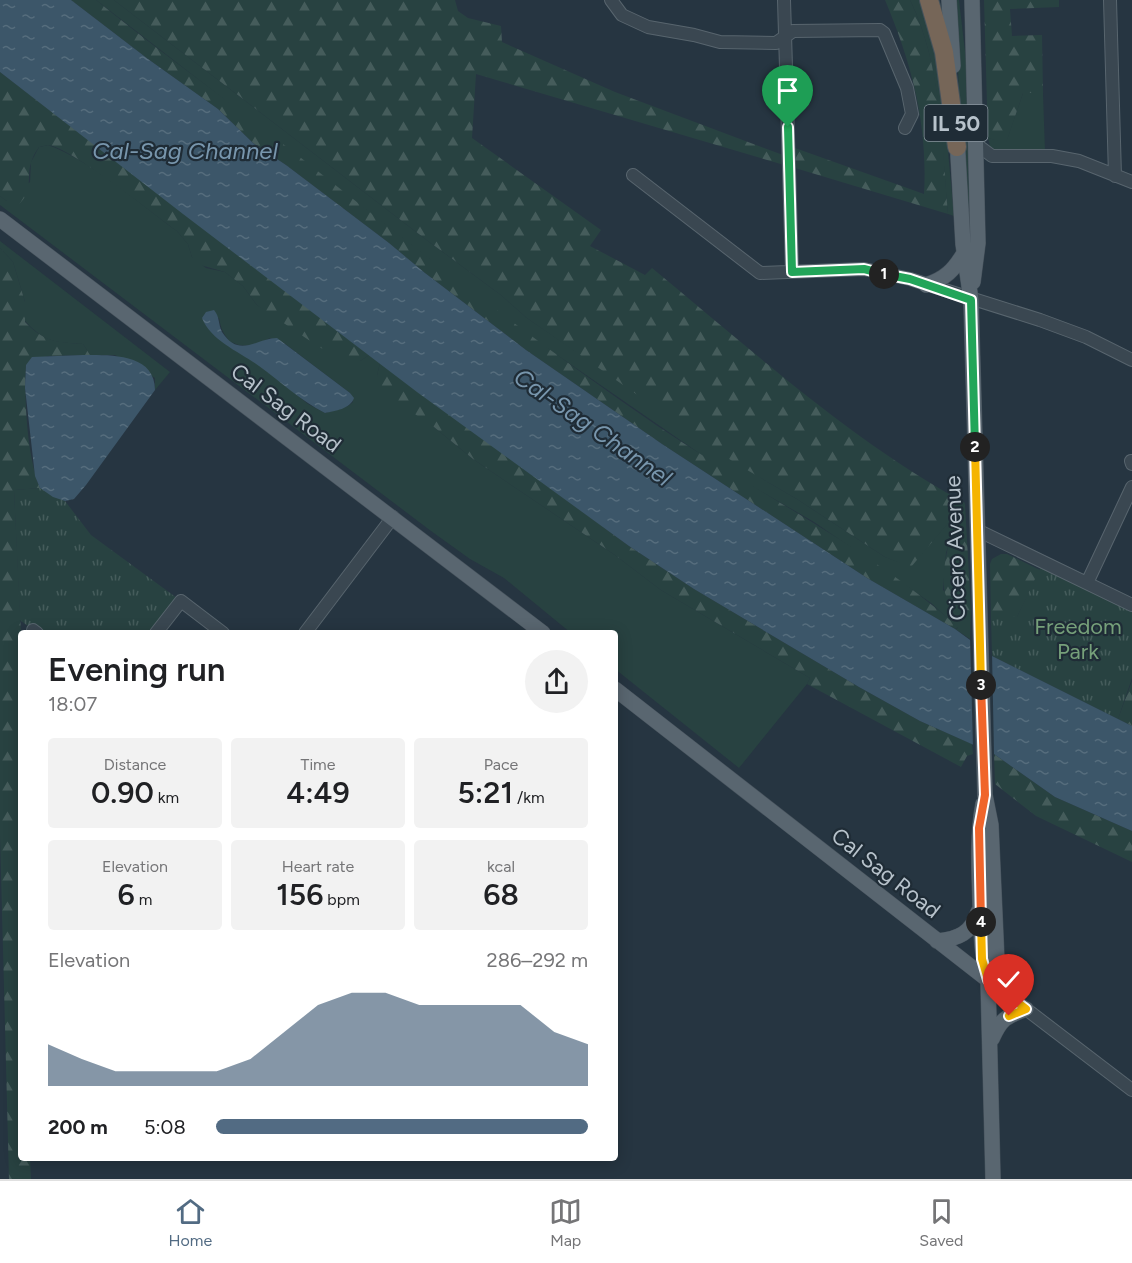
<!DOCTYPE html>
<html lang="en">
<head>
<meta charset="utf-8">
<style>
	body { margin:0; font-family:Figtree,sans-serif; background:#f2f2f2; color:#202124; height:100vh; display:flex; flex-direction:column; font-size:22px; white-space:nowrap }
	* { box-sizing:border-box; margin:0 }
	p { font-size:20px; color:#757577 }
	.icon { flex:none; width:33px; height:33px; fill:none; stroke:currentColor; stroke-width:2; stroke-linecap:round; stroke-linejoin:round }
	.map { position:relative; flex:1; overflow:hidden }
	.side { position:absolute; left:18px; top:630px; width:600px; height:531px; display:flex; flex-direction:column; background:#fff; border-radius:6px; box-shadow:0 3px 15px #0003 }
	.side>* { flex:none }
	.pin { position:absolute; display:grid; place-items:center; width:51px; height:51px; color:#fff; margin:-62px -26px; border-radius:50% 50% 50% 0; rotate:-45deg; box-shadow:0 0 6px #0007 }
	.pin .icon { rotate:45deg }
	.km { position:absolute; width:30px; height:30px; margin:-15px; border-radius:50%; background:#222; color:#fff; font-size:16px; line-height:30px; text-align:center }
	.round { display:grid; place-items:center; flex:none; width:63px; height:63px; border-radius:32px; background:#f2f2f2 }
	.head { display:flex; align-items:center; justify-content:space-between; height:102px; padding:0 30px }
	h1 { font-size:33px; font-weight:600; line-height:45px }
	.stats { display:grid; grid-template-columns:repeat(3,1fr); gap:9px; height:102px; padding:6px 30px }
	.stats div { display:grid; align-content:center; border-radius:6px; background:#f2f2f2; text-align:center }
	.stats b { font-size:30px; font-weight:600 }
	.stats small { font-size:16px; font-weight:400 }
	.stats p { font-size:16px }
	.chart { height:168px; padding:12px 30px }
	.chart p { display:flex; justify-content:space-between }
	.chart svg { width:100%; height:108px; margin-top:6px; fill:#526b83; opacity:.7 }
	ul { padding:0 30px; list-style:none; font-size:20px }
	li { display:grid; grid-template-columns:96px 72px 1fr; align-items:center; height:45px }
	li i { height:15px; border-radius:8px; background:#526b83 }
	.menu { display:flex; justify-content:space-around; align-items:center; height:84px; border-top:2px solid #e0e0e0; background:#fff; font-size:16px; color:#757577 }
	.menu a { display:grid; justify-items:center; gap:3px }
	.menu .selected { color:#526b83 }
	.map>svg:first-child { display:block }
	.grass { fill:#284241; fill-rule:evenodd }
	.forest { fill:url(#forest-firs) }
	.park { fill:url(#park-tufts) }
	.water { fill:url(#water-ripples) }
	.pier { fill:#263541 }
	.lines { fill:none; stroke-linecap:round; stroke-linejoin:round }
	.minor-casing { stroke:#58656e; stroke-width:14 }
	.major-casing { stroke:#44505a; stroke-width:16 }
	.highway-casing { stroke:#45525b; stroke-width:20 }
	.minor { stroke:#3a4751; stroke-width:12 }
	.major { stroke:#596670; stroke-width:15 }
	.highway { stroke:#766658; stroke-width:18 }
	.split-1-casing { stroke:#fff; stroke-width:12 }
	.split-2-casing { stroke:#fff; stroke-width:12 }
	.split-3-casing { stroke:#fff; stroke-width:12 }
	.split-4-casing { stroke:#fff; stroke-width:12 }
	.split-5-casing { stroke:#fff; stroke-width:12 }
	.split-1 { stroke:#22a559; stroke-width:8 }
	.split-2 { stroke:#22a559; stroke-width:8 }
	.split-3 { stroke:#f5b400; stroke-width:8 }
	.split-4 { stroke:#f0652b; stroke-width:8 }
	.split-5 { stroke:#f5b400; stroke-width:8 }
	.labels { text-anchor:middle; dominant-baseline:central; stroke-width:4.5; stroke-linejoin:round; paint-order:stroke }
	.shield { fill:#1f2c36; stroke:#89959e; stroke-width:1.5 }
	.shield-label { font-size:21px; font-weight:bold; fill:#b7c2cb }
	.street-label { font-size:22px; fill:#b7c2cb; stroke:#1f2c36 }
	.park-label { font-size:22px; fill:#76a07a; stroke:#1f2c36 }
	.water-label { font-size:24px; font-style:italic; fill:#7896ad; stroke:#1f2c36 }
</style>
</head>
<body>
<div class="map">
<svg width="1132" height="1179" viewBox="0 0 1132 1179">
	<defs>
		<pattern id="forest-firs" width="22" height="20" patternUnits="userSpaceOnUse" patternTransform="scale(1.5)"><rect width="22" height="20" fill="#284241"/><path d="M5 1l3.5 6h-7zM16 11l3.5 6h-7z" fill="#455c5b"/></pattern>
		<pattern id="park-tufts" width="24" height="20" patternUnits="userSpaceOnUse" patternTransform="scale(1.5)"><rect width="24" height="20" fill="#284241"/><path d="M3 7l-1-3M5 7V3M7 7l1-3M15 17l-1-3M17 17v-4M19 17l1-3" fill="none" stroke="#455c5b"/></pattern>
		<pattern id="water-ripples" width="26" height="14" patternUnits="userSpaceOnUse" patternTransform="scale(1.5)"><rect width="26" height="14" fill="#3c5669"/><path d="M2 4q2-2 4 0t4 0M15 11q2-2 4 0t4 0" fill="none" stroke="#566d7d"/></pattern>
	</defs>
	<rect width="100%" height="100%" fill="#263541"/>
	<path class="grass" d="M 96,0 L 114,0 L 428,241 L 501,295 L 527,318 L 766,481 L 797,499 L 885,557 L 911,566 L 965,503 L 966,522 L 956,522 L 946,553 L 943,590 L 966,610 L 971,611 L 970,639 L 955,629 L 958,628 L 931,603 L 814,522 L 722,469 L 518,328 Z
		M 910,0 L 922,0 L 934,31 L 945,118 L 954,216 L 948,214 C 941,143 942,66 910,0 Z
		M 955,0 L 959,0 L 966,60 L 970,236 L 968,237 L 963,186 Z
		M 1023,93 L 1043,93 L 1045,151 L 995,150 L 990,146 L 988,138 L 1006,142 Z
		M 48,145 C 89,159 141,205 177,231 L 188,244 L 192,257 L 206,268 L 225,272 L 243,286 L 257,305 L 360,361 L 369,355 L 380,363 L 377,376 L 434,427 L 473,459 L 615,555 L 661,590 L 810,678 L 807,684 L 739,768 L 615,669 L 615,633 L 571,633 L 504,578 L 470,559 L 431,531 L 0,205 L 0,196 L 7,201 L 30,182 L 31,162 L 39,147 ZM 202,318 L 219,318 C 224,349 246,351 270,338 L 284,343 L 350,393 L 353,402 L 348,406 L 325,413 L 308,404 Z
		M 0,241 L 170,372 L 155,390 L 155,378 L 115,355 L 90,355 L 83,344 C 55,342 45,343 25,321 L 25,302 L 13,262 L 0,248 Z"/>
	<path class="forest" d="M 71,0 L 96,0 C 161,53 230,102 296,154 C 414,247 532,340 656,425 C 756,493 867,546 958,627 L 955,629 L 867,578 L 662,444 L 526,350 L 425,273 L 389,243 L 286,165 L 253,143 L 218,109 L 148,59 Z
		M 114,0 L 455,0 L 458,11 L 468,18 L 501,26 L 502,42 L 615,92 L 783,155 L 784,165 L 476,74 L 472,138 L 601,230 L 590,246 L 645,275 L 652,268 C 753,351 850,440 965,503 L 911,567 L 885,557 L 797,499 L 735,463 L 527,318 L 501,295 L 428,241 Z
		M 885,0 L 910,0 C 942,66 942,143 948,214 L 795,168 L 795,148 L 924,194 C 928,125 912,64 885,0 Z
		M 984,0 L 1059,0 L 1059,7 L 1010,9 L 1012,36 L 1042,35 L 1043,93 L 1023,93 L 1006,143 L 988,138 Z
		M 0,72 L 369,355 L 360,361 L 345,360 L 319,347 L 257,305 L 243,286 L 225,272 L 197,264 L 192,257 L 188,244 L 177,231 C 155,215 70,147 48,145 C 47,145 39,147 39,147 C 36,151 33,156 32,160 C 25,177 35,190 18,205 L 7,201 L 0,196 Z
		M 0,248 L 13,262 L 25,302 L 25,322 C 44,342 56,342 83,344 L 90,355 L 48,356 L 26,365 C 24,400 27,456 40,488 L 14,490 L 21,633 L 21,1158 L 30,1158 L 31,1179 L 9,1179 L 0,835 Z
		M 380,363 L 629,546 L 694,589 L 859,687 L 920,721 L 972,744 L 973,754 L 967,756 L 961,767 L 807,684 L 810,678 L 661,590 L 615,555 L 473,459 L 434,427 L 391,398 L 380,387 L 377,376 Z
		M 956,522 L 966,522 L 971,611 C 961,609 952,606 947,597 C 938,584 949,537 956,522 Z
		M 1001,554 L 1007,554 L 1040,570 L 1017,617 L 991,617 L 990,564 L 992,559 Z
		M 1132,681 L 1132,726 L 1118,719 Z
		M 994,754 L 1055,797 L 1132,831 L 1132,862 L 1036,816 L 995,784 Z"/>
	<path class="park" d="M 40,488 L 65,501 L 91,535 L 181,601 L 156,633 L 37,633 L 20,620 L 14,490 Z
		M 1043,562 L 1132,605 L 1132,678 L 1118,719 L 992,656 L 991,617 L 1017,617 Z"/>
	<path class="water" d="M 0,0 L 71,0 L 148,59 L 218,109 L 253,143 L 286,165 L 389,243 L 425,273 L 526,350 L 662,444 L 867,578 L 955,629 L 992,656 L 1132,726 L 1132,831 L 1055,797 L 994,754 L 920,721 L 859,687 L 694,589 L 629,546 L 417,392 L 183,214 L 0,72 Z
		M 214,310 C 220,317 218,324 222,332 C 239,359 257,338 277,338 L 350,393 L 354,398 C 350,409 335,411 325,413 C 300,400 281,382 259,366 C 240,352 211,341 202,318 L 206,312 Z
		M 83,355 C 110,355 155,353 155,390 L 86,485 L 74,499 L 65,501 L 53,497 L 40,488 L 35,476 L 25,388 L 26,365 L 32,357 Z"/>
	<path class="pier" d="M 970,636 L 992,653 L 994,754 L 988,754 L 973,747 Z"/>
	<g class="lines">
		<g class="minor-casing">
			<path id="minor" d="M 611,0 L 622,15 L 648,27 L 694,35 L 720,42 L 776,43 L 793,31 L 880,30 L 884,33 L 907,88 L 912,114 L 905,128
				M 784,0 L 792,271
				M 1110,0 L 1115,176
				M 976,144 L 992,156 L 1052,156 L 1079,161 L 1132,182
				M 633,175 L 760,273 L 864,269 L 910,279 L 1040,320 L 1086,337 L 1132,360
				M 1131,461 L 1132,464
				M 977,530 L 1132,605
				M 1087,583 L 1132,487
				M 33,633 L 33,630 L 37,633
				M 156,633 L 181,601 L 223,633
				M 305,633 L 393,517
				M 988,980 L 1132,1090"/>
		</g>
		<g class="major-casing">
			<path id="major" d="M 949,0 L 953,66
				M 972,0 L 978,243 L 973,282
				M 957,138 L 963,244 L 971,300 L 985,795 L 991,825 L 997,961 L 988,980
				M 0,219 L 543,633
				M 926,285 C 945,279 954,270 964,253
				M 615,689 L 988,980
				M 983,804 C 977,836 979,869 980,902 C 981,929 981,954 988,980 L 993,1179
				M 937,941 C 958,939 972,933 978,912
				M 992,1039 C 1001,1019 1005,1017 1026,1009"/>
		</g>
		<g class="highway-casing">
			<path id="highway" d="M 929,0 L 944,52 L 957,147"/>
		</g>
		<use href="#minor" class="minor"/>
		<use href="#major" class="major"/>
		<use href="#highway" class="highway"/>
	</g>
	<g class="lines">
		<g class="split-1-casing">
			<path id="split-1" d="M 788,127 L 792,272 L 864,269 L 884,274"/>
		</g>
		<g class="split-2-casing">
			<path id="split-2" d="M 884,274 L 910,279 L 971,300 L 975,447"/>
		</g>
		<g class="split-3-casing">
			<path id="split-3" d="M 975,447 L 981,685"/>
		</g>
		<g class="split-4-casing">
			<path id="split-4" d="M 981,922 L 979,828 L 985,795 L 981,685"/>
		</g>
		<g class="split-5-casing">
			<path id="split-5" d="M 981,922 L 982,959 L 988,980 L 1026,1009 L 1009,1016"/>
		</g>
		<use href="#split-1" class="split-1"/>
		<use href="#split-2" class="split-2"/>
		<use href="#split-3" class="split-3"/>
		<use href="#split-4" class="split-4"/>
		<use href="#split-5" class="split-5"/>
	</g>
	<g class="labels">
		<rect class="shield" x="924.5" y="105" width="63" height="36" rx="4.5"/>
		<g class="shield-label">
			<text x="956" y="123">IL 50</text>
		</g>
		<g class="street-label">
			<text transform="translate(286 408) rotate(37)">Cal Sag Road</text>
			<text transform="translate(955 548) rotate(-92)">Cicero Avenue</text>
			<text transform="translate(886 873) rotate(38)">Cal Sag Road</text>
		</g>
		<g class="park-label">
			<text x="1078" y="626">Freedom<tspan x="1078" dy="25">Park</tspan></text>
		</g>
		<g class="water-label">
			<text x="185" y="150">Cal-Sag Channel</text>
			<text transform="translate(593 427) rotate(35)">Cal-Sag Channel</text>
		</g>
	</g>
</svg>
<div class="pin" style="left:788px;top:127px;background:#1e9e55"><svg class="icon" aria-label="arrive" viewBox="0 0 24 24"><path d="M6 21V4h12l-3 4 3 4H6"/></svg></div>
<div class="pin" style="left:1009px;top:1016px;background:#d93025"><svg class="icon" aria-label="check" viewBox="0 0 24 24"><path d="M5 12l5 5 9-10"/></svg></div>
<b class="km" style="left:884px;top:274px">1</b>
<b class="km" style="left:975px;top:447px">2</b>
<b class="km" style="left:981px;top:685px">3</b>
<b class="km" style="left:981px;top:922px">4</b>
<section class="side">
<div class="head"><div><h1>Evening run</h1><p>18:07</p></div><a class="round"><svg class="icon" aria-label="share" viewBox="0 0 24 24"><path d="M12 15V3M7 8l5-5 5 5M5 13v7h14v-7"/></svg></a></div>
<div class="stats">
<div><p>Distance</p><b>0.90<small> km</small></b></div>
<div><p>Time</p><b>4:49</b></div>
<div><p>Pace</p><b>5:21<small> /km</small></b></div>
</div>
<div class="stats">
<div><p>Elevation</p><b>6<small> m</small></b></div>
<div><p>Heart rate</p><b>156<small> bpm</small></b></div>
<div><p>kcal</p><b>68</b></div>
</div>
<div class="chart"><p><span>Elevation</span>286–292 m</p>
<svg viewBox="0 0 160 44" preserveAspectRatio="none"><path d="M0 44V27L10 33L20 38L30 38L40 38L50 38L60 33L70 22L80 11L90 6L100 6L110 11L120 11L130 11L140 11L150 22L160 27V44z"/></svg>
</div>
<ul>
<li><b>200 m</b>5:08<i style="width:100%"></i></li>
</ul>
</section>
</div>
<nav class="menu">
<a class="selected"><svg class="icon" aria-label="home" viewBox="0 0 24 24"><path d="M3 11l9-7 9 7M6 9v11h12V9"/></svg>Home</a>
<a><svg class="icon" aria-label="map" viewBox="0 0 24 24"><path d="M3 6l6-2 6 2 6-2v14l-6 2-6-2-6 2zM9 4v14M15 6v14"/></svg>Map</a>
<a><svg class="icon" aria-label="saved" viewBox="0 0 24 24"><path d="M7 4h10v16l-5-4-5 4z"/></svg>Saved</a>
</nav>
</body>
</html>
